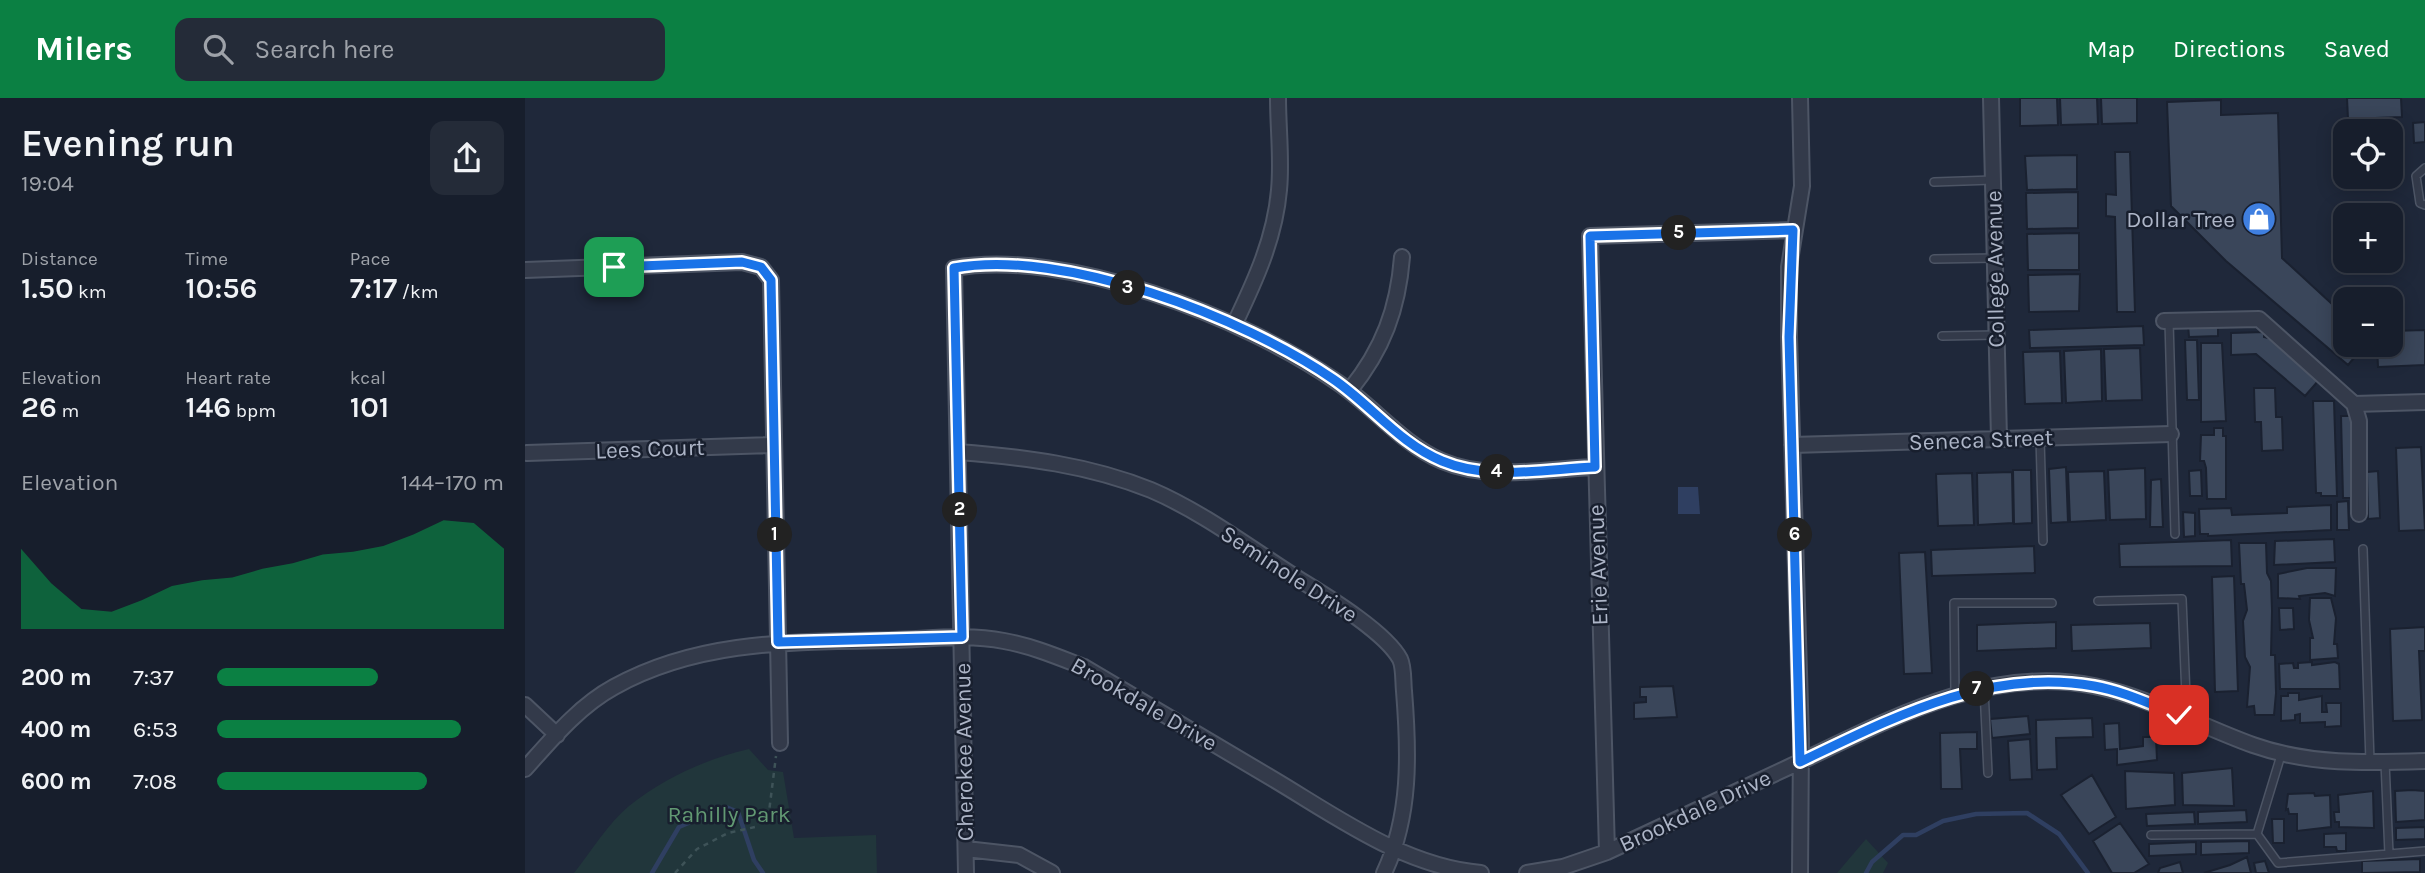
<!DOCTYPE html>
<html lang="en">
<head>
<meta charset="utf-8">
<style>
	body { margin:0; font-family:Karla,sans-serif; background:#242b38; color:#f1f3f6; height:100vh; display:flex; flex-direction:column; font-size:26px; white-space:nowrap }
	* { box-sizing:border-box; margin:0 }
	p { font-size:23px; color:#9ea2a9 }
	.icon { flex:none; width:38px; height:38px; fill:none; stroke:currentColor; stroke-width:2; stroke-linecap:round; stroke-linejoin:round }
	.map { position:relative; flex:1; overflow:hidden }
	.side { display:flex; flex-direction:column; background:#171e2c; width:525px }
	.side>* { flex:none }
	.buttons { position:absolute; left:1808px; top:21px; display:grid; gap:14px }
	.buttons a { display:grid; place-items:center; width:70px; height:70px; border-radius:14px; background:#171e2c; box-shadow:0 4px 18px #0003,0 0 0 2px #363c48; font-size:35px }
	.pin { position:absolute; display:grid; place-items:center; width:60px; height:60px; color:#fff; margin:-30px; border-radius:14px; box-shadow:0 4px 10px #0006 }
	.km { position:absolute; width:35px; height:35px; margin:-18px; border-radius:50%; background:#222; color:#fff; font-size:19px; line-height:35px; text-align:center }
	.round { display:grid; place-items:center; flex:none; width:74px; height:74px; border-radius:14px; background:#242b38 }
	.overview { display:flex; align-items:center; justify-content:space-between; height:119px; padding:0 21px }
	h1 { font-size:38px; font-weight:600; line-height:52px }
	.stats { display:grid; grid-template-columns:repeat(3,1fr); gap:10px; height:119px; padding:7px 21px }
	.stats div { display:grid; align-content:center }
	.stats b { font-size:30px; font-weight:600 }
	.stats small { font-size:19px; font-weight:400 }
	.stats p { font-size:19px }
	.chart { height:196px; padding:14px 21px }
	.chart p { display:flex; justify-content:space-between }
	.chart svg { width:100%; height:126px; margin-top:7px; fill:#0b8043; opacity:.7 }
	ul { padding:0 21px; list-style:none; font-size:23px }
	li { display:grid; grid-template-columns:112px 84px 1fr; align-items:center; height:52px }
	li i { height:18px; border-radius:9px; background:#0b8043 }
	header { display:flex; align-items:center; gap:42px; box-sizing:border-box; height:98px; padding:0 35px; background:#0b8043; color:#fff }
	header strong { font-size:33px }
	nav { display:flex; gap:38px; margin-inline-start:auto; font-size:24px }
	.search { width:490px; height:63px; background:#242b38; display:flex; align-items:center; gap:18px; box-sizing:border-box; padding:0 24px; border-radius:14px; color:#9ea2a9; font-size:26px }
	main { display:flex; flex:1; min-height:0 }
	.map>svg:first-child { display:block }
	.green { fill:#21363b }
	.water { fill:#2f3f61 }
	.lines { fill:none; stroke-linecap:round; stroke-linejoin:round }
	.stream { stroke:#2f3f61; stroke-width:4.5 }
	.building { fill:#3a465a; stroke:#1a2130; stroke-width:2 }
	.service-casing { stroke:#4d5565; stroke-width:10 }
	.minor-casing { stroke:#4d5565; stroke-width:18 }
	.path { stroke:#3e5358; stroke-width:2.5; stroke-dasharray:5 5; stroke-linecap:butt }
	.service { stroke:#333a4a; stroke-width:7 }
	.minor { stroke:#333a4a; stroke-width:14 }
	.route-casing { stroke:#fff; stroke-width:14 }
	.route { stroke:#1a73e8; stroke-width:9 }
	.labels { text-anchor:middle; dominant-baseline:central; stroke-width:5; stroke-linejoin:round; paint-order:stroke }
	.poi-label { font-size:23px; fill:#adb5c7; stroke:#181f2e; text-anchor:end }
	.street-label { font-size:23px; fill:#adb5c7; stroke:#181f2e }
	.park-label { font-size:23px; fill:#629973; stroke:#181f2e }
</style>
</head>
<body>
<header>
<strong>Milers</strong>
<div class="search"><svg class="icon" aria-label="search" viewBox="0 0 24 24"><circle cx="10" cy="10" r="6"/><path d="M15 15l6 6"/></svg>Search here</div>
<nav><a>Map</a><a>Directions</a><a>Saved</a></nav>
</header>
<main>
<section class="side">
<div class="overview"><div><h1>Evening run</h1><p>19:04</p></div><a class="round"><svg class="icon" aria-label="share" viewBox="0 0 24 24"><path d="M12 15V3M7 8l5-5 5 5M5 13v7h14v-7"/></svg></a></div>
<div class="stats">
<div><p>Distance</p><b>1.50<small> km</small></b></div>
<div><p>Time</p><b>10:56</b></div>
<div><p>Pace</p><b>7:17<small> /km</small></b></div>
</div>
<div class="stats">
<div><p>Elevation</p><b>26<small> m</small></b></div>
<div><p>Heart rate</p><b>146<small> bpm</small></b></div>
<div><p>kcal</p><b>101</b></div>
</div>
<div class="chart"><p><span>Elevation</span>144–170 m</p>
<svg viewBox="0 0 160 44" preserveAspectRatio="none"><path d="M0 44V16L10 28L20 37L30 38L40 34L50 29L60 27L70 26L80 23L90 21L100 18L110 17L120 15L130 11L140 6L150 7L160 16V44z"/></svg>
</div>
<ul>
<li><b>200 m</b>7:37<i style="width:56%"></i></li>
<li><b>400 m</b>6:53<i style="width:85%"></i></li>
<li><b>600 m</b>7:08<i style="width:73%"></i></li>
</ul>
</section>
<div class="map">
<svg width="1900" height="775" viewBox="0 0 1900 775">
	<rect width="100%" height="100%" fill="#1f283a"/>
	<path class="green" d="M 224,651 L 243,672 L 258,674 L 269,740 L 351,737 L 352,775 L 49,775 C 66,754 83,725 104,708 C 139,680 181,661 224,651 Z
		M 1341,741 L 1363,765 L 1358,775 L 1312,775 Z"/>
	<path class="water" d="M 1153,389 L 1173,389 L 1175,416 L 1153,416 Z"/>
	<g class="lines">
		<path class="stream" d="M 127,775 L 154,729 L 201,709 L 213,714 L 229,762 L 238,775
			M 1341,775 L 1347,764 L 1378,737 L 1391,737 L 1418,723 L 1451,716 L 1502,715 L 1534,736 L 1563,775"/>
	</g>
	<path class="building" d="M 1495,0 L 1532,0 L 1533,27 L 1495,28 Z
		M 1535,0 L 1572,0 L 1573,26 L 1536,27 Z
		M 1576,0 L 1612,0 L 1612,25 L 1577,26 Z
		M 1822,0 L 1876,0 L 1877,19 L 1823,21 Z
		M 1696,2 L 1696,17 L 1753,15 L 1757,160 L 1820,218 L 1820,247 L 1840,247 L 1823,267 L 1701,163 L 1646,108 L 1642,4 Z
		M 1900,24 L 1900,44 L 1889,45 L 1888,25 Z
		M 1590,54 L 1605,54 L 1610,214 L 1592,214 L 1590,119 L 1581,118 L 1581,96 L 1591,97 Z
		M 1552,57 L 1552,91 L 1502,92 L 1500,58 Z
		M 1553,94 L 1553,130 L 1502,131 L 1501,95 Z
		M 1554,135 L 1554,172 L 1503,172 L 1502,136 Z
		M 1555,176 L 1554,213 L 1504,214 L 1503,177 Z
		M 1663,227 L 1693,227 L 1693,238 L 1664,239 Z
		M 1618,228 L 1619,247 L 1505,250 L 1504,232 Z
		M 1900,232 L 1900,267 L 1853,269 L 1852,247 L 1866,247 L 1866,233 Z
		M 1739,234 L 1739,239 L 1747,241 L 1794,282 L 1780,298 L 1731,256 L 1706,257 L 1706,235 Z
		M 1660,242 L 1672,242 L 1674,302 L 1662,302 Z
		M 1676,245 L 1697,245 L 1701,323 L 1676,324 Z
		M 1615,250 L 1617,302 L 1581,303 L 1579,251 Z
		M 1576,251 L 1577,303 L 1541,305 L 1539,253 Z
		M 1535,253 L 1537,305 L 1500,306 L 1498,254 Z
		M 1729,290 L 1750,290 L 1751,319 L 1757,319 L 1758,352 L 1737,353 L 1736,324 L 1730,324 Z
		M 1788,303 L 1809,303 L 1812,398 L 1796,398 L 1796,395 L 1791,395 Z
		M 1816,318 L 1827,318 L 1829,400 L 1818,400 Z
		M 1689,330 L 1698,330 L 1698,338 L 1701,338 L 1701,401 L 1682,401 L 1681,370 L 1679,363 L 1675,363 L 1676,337 L 1689,337 Z
		M 1896,349 L 1900,432 L 1874,433 L 1871,350 Z
		M 1541,369 L 1543,424 L 1526,425 L 1524,371 Z
		M 1620,370 L 1621,421 L 1585,422 L 1583,372 Z
		M 1488,372 L 1506,372 L 1507,425 L 1489,426 Z
		M 1676,372 L 1677,398 L 1665,398 L 1664,373 Z
		M 1579,373 L 1581,422 L 1545,424 L 1543,374 Z
		M 1853,373 L 1855,420 L 1843,421 L 1842,374 Z
		M 1487,374 L 1488,425 L 1453,427 L 1452,375 Z
		M 1447,375 L 1449,427 L 1413,428 L 1411,376 Z
		M 1636,381 L 1638,429 L 1625,429 L 1626,382 Z
		M 1823,403 L 1824,432 L 1812,432 L 1812,404 Z
		M 1806,407 L 1806,432 L 1683,438 L 1683,436 L 1675,436 L 1674,411 L 1706,410 L 1707,417 L 1762,415 L 1762,409 Z
		M 1658,414 L 1670,415 L 1670,438 L 1659,439 Z
		M 1809,441 L 1810,464 L 1749,467 L 1750,443 Z
		M 1706,442 L 1707,468 L 1595,469 L 1594,446 Z
		M 1714,445 L 1741,445 L 1742,475 L 1746,483 L 1747,513 L 1746,557 L 1750,557 L 1751,595 L 1749,617 L 1730,617 L 1729,608 L 1722,609 L 1725,569 L 1720,559 L 1718,523 L 1722,512 L 1719,486 L 1716,486 Z
		M 1509,448 L 1510,475 L 1407,478 L 1406,452 Z
		M 1400,454 L 1407,575 L 1379,576 L 1374,455 Z
		M 1782,470 L 1811,470 L 1810,498 L 1800,495 L 1774,498 L 1775,501 L 1753,500 L 1753,476 Z
		M 1709,478 L 1713,593 L 1690,594 L 1687,479 Z
		M 1785,500 L 1806,500 L 1811,520 L 1809,546 L 1812,546 L 1813,560 L 1785,562 L 1785,540 L 1788,540 L 1784,522 Z
		M 1754,510 L 1768,510 L 1769,531 L 1755,532 Z
		M 1531,524 L 1531,550 L 1452,553 L 1452,527 Z
		M 1625,525 L 1626,550 L 1547,553 L 1546,527 Z
		M 1900,529 L 1900,553 L 1894,553 L 1897,622 L 1868,623 L 1865,531 Z
		M 1787,564 L 1787,567 L 1810,564 L 1814,566 L 1815,591 L 1755,591 L 1754,566 L 1768,565 L 1769,570 L 1773,570 L 1773,565 Z
		M 1148,588 L 1152,619 L 1109,621 L 1109,605 L 1121,604 L 1121,599 L 1115,599 L 1115,589 Z
		M 1763,595 L 1774,595 L 1774,602 L 1797,598 L 1797,614 L 1802,614 L 1801,605 L 1816,605 L 1816,628 L 1800,629 L 1800,624 L 1775,625 L 1775,616 L 1770,617 L 1770,622 L 1756,623 L 1756,598 L 1763,598 Z
		M 1503,618 L 1505,636 L 1467,640 L 1465,621 Z
		M 1567,620 L 1568,639 L 1531,640 L 1532,671 L 1512,672 L 1511,622 Z
		M 1594,625 L 1595,651 L 1618,648 L 1618,639 L 1631,639 L 1632,662 L 1592,667 L 1592,651 L 1580,652 L 1579,626 Z
		M 1452,634 L 1452,651 L 1435,651 L 1437,691 L 1416,691 L 1415,635 Z
		M 1505,641 L 1507,681 L 1485,682 L 1483,643 Z
		M 1707,670 L 1709,708 L 1658,707 L 1657,675 Z
		M 1600,673 L 1649,675 L 1650,707 L 1601,711 Z
		M 1567,677 L 1591,719 L 1564,736 L 1536,697 Z
		M 1887,692 L 1900,693 L 1900,722 L 1871,724 L 1870,693 Z
		M 1848,693 L 1849,730 L 1814,729 L 1814,724 L 1810,724 L 1809,714 L 1814,714 L 1813,697 Z
		M 1789,695 L 1790,698 L 1805,697 L 1806,729 L 1772,733 L 1772,716 L 1764,716 L 1763,711 L 1761,712 L 1763,696 Z
		M 1721,712 L 1722,724 L 1673,726 L 1673,714 Z
		M 1669,714 L 1670,726 L 1622,728 L 1621,716 Z
		M 1747,721 L 1759,721 L 1759,745 L 1748,745 Z
		M 1595,725 L 1624,766 L 1609,775 L 1587,775 L 1568,743 Z
		M 1900,729 L 1900,741 L 1871,742 L 1871,730 Z
		M 1821,735 L 1821,753 L 1812,753 L 1811,749 L 1799,749 L 1799,736 Z
		M 1724,743 L 1724,755 L 1676,757 L 1676,744 Z
		M 1671,744 L 1671,756 L 1624,758 L 1624,746 Z
		M 1722,759 L 1726,775 L 1679,775 L 1705,767 Z
		M 1895,761 L 1895,774 L 1837,775 L 1837,763 Z
		M 1740,763 L 1744,775 L 1731,775 L 1729,765 Z
		M 1655,764 L 1658,775 L 1633,775 L 1635,770 Z"/>
	<g class="lines">
		<g class="service-casing">
			<path id="service" d="M 1900,70 L 1891,78 L 1895,105 L 1900,107
				M 1409,84 L 1468,82
				M 1409,161 L 1470,160
				M 1644,223 L 1650,436
				M 1417,238 L 1471,237
				M 1515,340 L 1518,443
				M 1838,451 L 1845,664
				M 1573,503 L 1657,501 L 1661,598 L 1655,616
				M 1459,591 L 1463,675
				M 1430,597 L 1429,505 L 1527,505
				M 1757,654 L 1732,736 L 1753,765 L 1864,756 L 1860,664
				M 1626,737 L 1732,736
				M 1864,756 L 1900,753"/>
		</g>
		<g class="minor-casing">
			<path id="minor" d="M 1275,0 L 1277,88 L 1264,169 L 1264,238 L 1276,641 L 1275,775
				M 1466,0 L 1474,341
				M 0,172 L 217,164 L 236,169 L 246,182 L 255,645
				M 1639,223 L 1734,221 L 1829,306 L 1834,323 L 1834,416
				M 710,225 C 730,183 750,140 754,92 C 757,62 753,31 753,0
				M 825,292 C 858,251 873,211 877,159
				M 1829,306 L 1900,304
				M 1267,347 L 1646,336
				M 433,354 C 499,359 564,367 626,392 C 680,415 730,454 780,485 C 806,501 861,535 875,561 C 879,569 878,584 879,593 C 884,655 886,718 859,775
				M 2,355 L 248,347
				M 0,607 L 32,637
				M 0,671 C 26,642 54,608 89,589 C 175,541 272,544 368,542 C 405,541 442,536 479,543 C 507,548 533,559 559,569 C 622,606 685,644 748,681 C 812,719 880,769 956,775
				M 441,751 L 494,757 L 527,775
				M 1082,754 L 1065,138 L 1268,132
				M 441,775 L 429,170 C 542,150 720,220 812,284 C 848,308 877,346 917,363 C 964,383 1021,371 1070,369
				M 1002,775 L 1038,769 L 1082,754 C 1142,726 1203,698 1264,669 C 1358,625 1460,566 1569,588 C 1624,599 1675,628 1728,647 C 1784,667 1842,665 1900,663"/>
		</g>
		<path class="path" d="M 150,775 L 172,751 L 203,735 L 230,729 L 244,714 L 251,658"/>
		<use href="#service" class="service"/>
		<use href="#minor" class="minor"/>
	</g>
	<g class="lines">
		<g class="route-casing">
			<path id="route" d="M 89,169 L 217,164 L 236,169 L 246,182 L 253,544 L 437,539 L 429,170 C 539,150 718,219 808,281 C 845,306 875,346 917,363 C 964,383 1021,371 1070,369 L 1065,138 L 1268,132 L 1264,239 L 1275,664 C 1367,620 1463,569 1569,588 C 1598,593 1627,607 1654,617"/>
		</g>
		<use href="#route" class="route"/>
	</g>
	<defs>
		<g id="shop-disc" transform="scale(1.75)"><circle r="9.5" fill="#3f7fe0" stroke="#181f2e"/><path d="M-5-2.5h2.3a2.7 3.5 0 0 1 5.4 0H5L5.5 6h-11ZM-1.5-2.5h3a1.5 2.3 0 0 0-3 0Z" fill="#fff"/></g>
	</defs>
	<g fill-rule="evenodd">
		<use href="#shop-disc" x="1734" y="121"/>
	</g>
	<g class="labels">
		<g class="poi-label">
			<text x="1710" y="121">Dollar Tree</text>
		</g>
		<g class="street-label">
			<text transform="translate(1470 171) rotate(-91)">College Avenue</text>
			<text transform="translate(1456 342) rotate(-2)">Seneca Street</text>
			<text transform="translate(125 351) rotate(-2)">Lees Court</text>
			<text transform="translate(1073 467) rotate(-92)">Erie Avenue</text>
			<text transform="translate(764 476) rotate(33)">Seminole Drive</text>
			<text transform="translate(619 606) rotate(30)">Brookdale Drive</text>
			<text transform="translate(439 654) rotate(-91)">Cherokee Avenue</text>
			<text transform="translate(1170 713) rotate(-25)">Brookdale Drive</text>
		</g>
		<g class="park-label">
			<text x="204" y="716">Rahilly Park</text>
		</g>
	</g>
</svg>
<div class="buttons">
<a><svg class="icon" aria-label="locate" viewBox="0 0 24 24"><circle cx="12" cy="12" r="6"/><path d="M12 2v4M12 18v4M2 12h4M18 12h4"/></svg></a>
<a>+</a>
<a>−</a>
</div>
<div class="pin" style="left:89px;top:169px;background:#1e9e55"><svg class="icon" aria-label="arrive" viewBox="0 0 24 24"><path d="M6 21V4h12l-3 4 3 4H6"/></svg></div>
<div class="pin" style="left:1654px;top:617px;background:#d93025"><svg class="icon" aria-label="check" viewBox="0 0 24 24"><path d="M5 12l5 5 9-10"/></svg></div>
<b class="km" style="left:250px;top:437px">1</b>
<b class="km" style="left:435px;top:412px">2</b>
<b class="km" style="left:603px;top:190px">3</b>
<b class="km" style="left:972px;top:374px">4</b>
<b class="km" style="left:1154px;top:135px">5</b>
<b class="km" style="left:1270px;top:437px">6</b>
<b class="km" style="left:1452px;top:591px">7</b>
</div>
</main>
</body>
</html>
